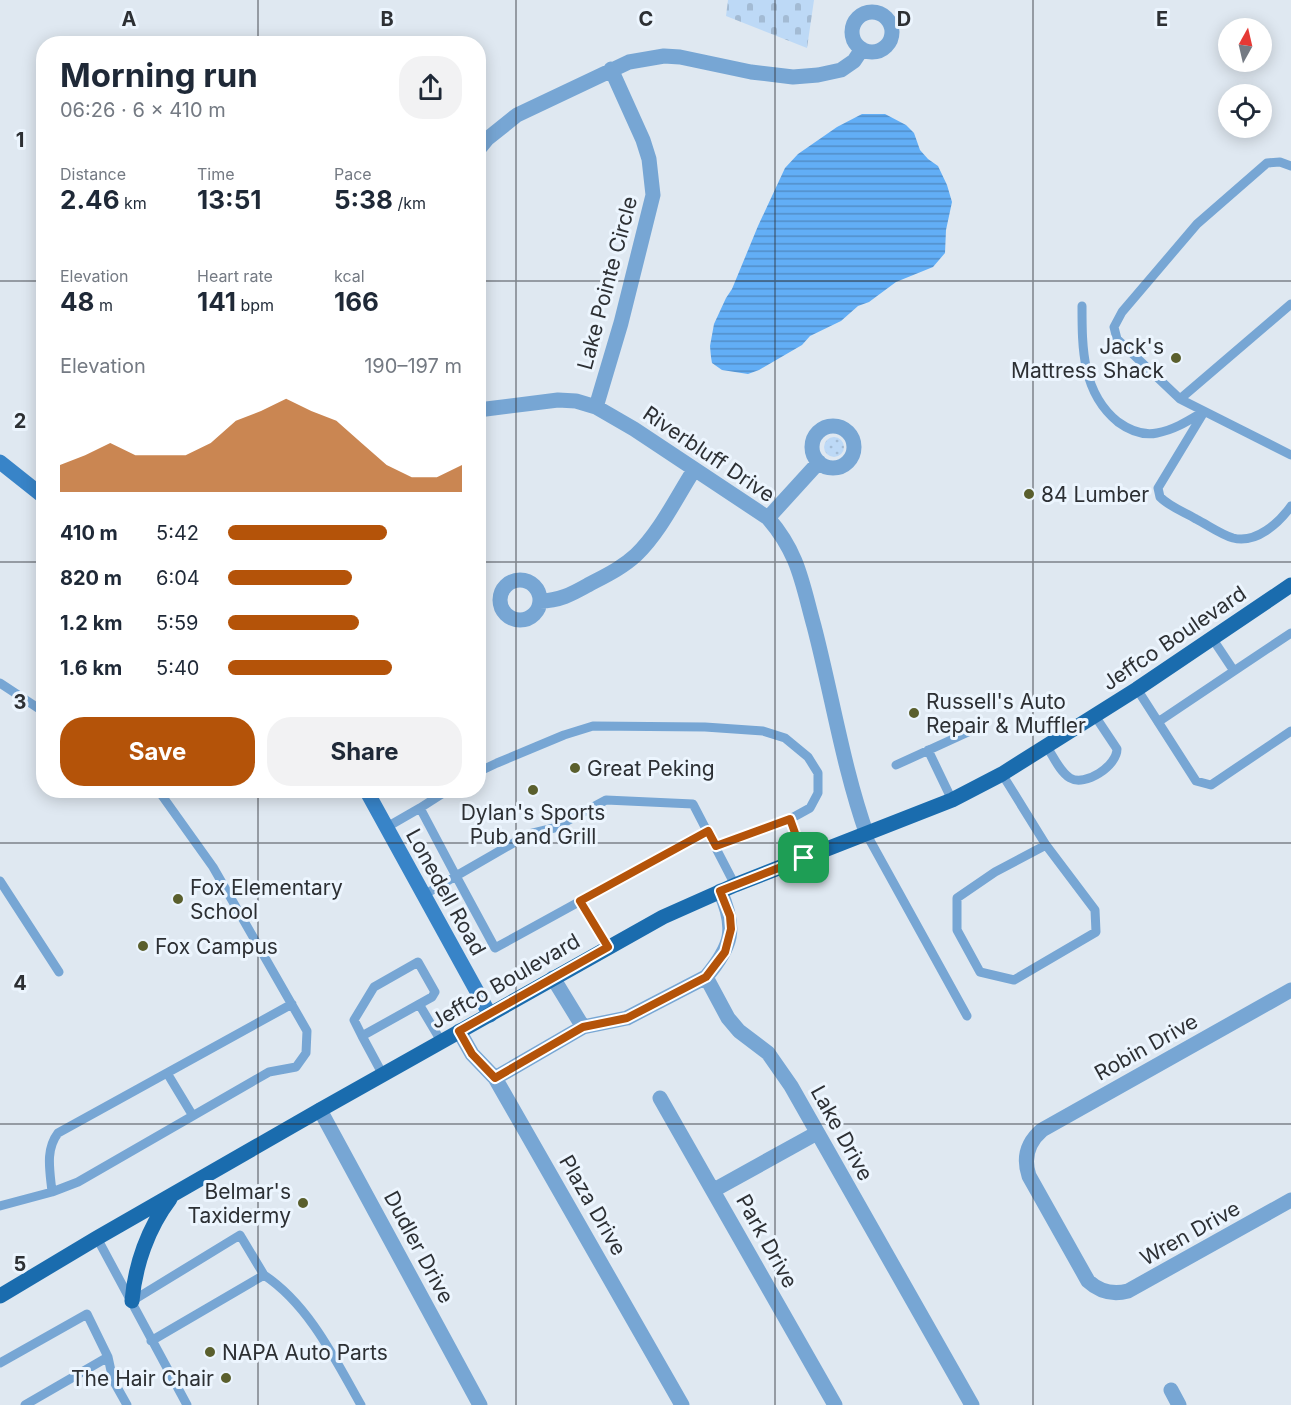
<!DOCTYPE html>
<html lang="en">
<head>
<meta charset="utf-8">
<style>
	body { margin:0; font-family:Inter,sans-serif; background:#f2f2f3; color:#1f2937; height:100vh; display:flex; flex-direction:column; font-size:22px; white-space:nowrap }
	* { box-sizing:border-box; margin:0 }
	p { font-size:20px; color:#747a83 }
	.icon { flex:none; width:33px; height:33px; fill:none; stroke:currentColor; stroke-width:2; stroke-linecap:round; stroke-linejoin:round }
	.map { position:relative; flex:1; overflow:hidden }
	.details { position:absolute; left:36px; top:36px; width:450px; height:762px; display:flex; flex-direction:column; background:#fff; border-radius:24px; box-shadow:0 3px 15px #0003 }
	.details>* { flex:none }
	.needle { width:39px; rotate:8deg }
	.tools { position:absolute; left:1218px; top:18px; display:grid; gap:12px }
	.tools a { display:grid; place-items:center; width:54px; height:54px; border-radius:50%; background:#fff; box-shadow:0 3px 15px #0003; font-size:30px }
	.pin { position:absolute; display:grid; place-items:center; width:51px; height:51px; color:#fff; margin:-26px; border-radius:12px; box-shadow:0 3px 9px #0006 }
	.round { display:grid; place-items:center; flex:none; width:63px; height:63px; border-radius:24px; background:#f2f2f3 }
	.summary { display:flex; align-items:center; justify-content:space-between; height:102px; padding:0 24px }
	h1 { font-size:33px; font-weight:700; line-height:45px }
	.metrics { display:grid; grid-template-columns:repeat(3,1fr); gap:9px; height:102px; padding:6px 24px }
	.metrics div { display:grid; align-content:center }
	.metrics b { font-size:26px; font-weight:700 }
	.metrics small { font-size:16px; font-weight:400 }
	.metrics p { font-size:16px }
	.chart { height:168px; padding:12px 24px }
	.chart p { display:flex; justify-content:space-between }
	.chart svg { width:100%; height:108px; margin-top:6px; fill:#b45309; opacity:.7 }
	.cta { display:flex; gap:12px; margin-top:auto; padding:12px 24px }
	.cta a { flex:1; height:69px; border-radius:24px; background:#b45309; color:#fff; font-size:24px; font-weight:700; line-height:69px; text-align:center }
	.cta a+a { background:#f2f2f3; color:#1f2937 }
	ul { padding:0 24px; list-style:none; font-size:20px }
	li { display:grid; grid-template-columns:96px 72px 1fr; align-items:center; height:45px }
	li i { height:15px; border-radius:8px; background:#b45309 }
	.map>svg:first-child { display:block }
	.grass { fill:url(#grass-dots) }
	.cemetery { fill:url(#cemetery-stones) }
	.water { fill:url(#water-rules) }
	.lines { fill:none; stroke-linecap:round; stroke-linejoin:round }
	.lane { stroke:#77a6d4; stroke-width:9 }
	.street { stroke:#77a6d4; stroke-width:15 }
	.secondary { stroke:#3884c8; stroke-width:15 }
	.primary { stroke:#1a6cae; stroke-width:15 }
	.route-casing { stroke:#fff; stroke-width:12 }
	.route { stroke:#b45309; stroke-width:8 }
	.grid { fill:none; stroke:#2d3034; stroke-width:1.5; stroke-opacity:0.55 }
	.poi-dot { fill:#5a5f2d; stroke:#ecf5fe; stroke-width:2 }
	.labels { text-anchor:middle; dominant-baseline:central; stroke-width:6; stroke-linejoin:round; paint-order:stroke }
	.street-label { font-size:21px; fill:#2d3034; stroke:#ecf5fe }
	.poi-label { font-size:21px; fill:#2d3034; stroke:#ecf5fe; text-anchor:start }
	.grid-label { font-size:20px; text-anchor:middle; font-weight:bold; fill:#2d3034; stroke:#ecf5fe; stroke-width:6; stroke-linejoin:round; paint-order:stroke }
</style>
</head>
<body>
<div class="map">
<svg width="1291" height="1405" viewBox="0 0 1291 1405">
	<defs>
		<pattern id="grass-dots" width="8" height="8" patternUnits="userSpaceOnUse" patternTransform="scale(1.5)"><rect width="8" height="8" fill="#bdd9f6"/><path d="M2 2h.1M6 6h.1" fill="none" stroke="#a3bbd4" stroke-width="1.8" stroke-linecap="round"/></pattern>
		<pattern id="cemetery-stones" width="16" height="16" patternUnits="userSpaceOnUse" patternTransform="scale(1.5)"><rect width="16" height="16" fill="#bdd9f6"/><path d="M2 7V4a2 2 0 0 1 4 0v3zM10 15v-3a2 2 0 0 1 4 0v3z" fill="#a3bbd4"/></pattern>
		<pattern id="water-rules" width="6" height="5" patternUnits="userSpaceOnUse" patternTransform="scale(1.5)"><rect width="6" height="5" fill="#62aef6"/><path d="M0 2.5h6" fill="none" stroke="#518ec8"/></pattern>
	</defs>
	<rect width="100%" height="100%" fill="#dfe8f1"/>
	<path class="grass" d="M824 447a10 10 0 1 1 20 0a10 10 0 1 1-20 0Z"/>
	<path class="cemetery" d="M 728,0 L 814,0 L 807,48 L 726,16 Z"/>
	<path class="water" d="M 862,114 L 885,114 L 906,125 L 914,133 L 920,150 L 928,159 L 938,166 L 947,185 L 952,202 L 946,230 L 945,253 L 933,267 L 896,282 L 869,302 L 858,306 L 841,321 L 810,336 L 802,345 L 759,370 L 748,374 L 722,370 L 712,363 L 711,357 L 710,346 L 714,324 L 726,298 L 732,289 L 758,226 L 785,168 L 798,154 L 837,127 Z"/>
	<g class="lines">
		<path class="lane" d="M 1291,304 L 1180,399 L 1291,455
			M 1082,306 C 1082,348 1082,393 1118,422 C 1129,430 1142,436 1157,433 C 1174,430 1188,421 1203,412
			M 1180,399 L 1117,339 L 1114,327 L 1122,312 L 1197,224 L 1267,163 L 1280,162 L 1291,166
			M 1204,412 L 1158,488 L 1160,497 C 1170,507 1184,512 1196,519 C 1208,525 1220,534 1233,538 C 1256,544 1279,523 1291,506
			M 1212,638 L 1234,671 L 1291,633
			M 0,683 L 44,712
			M 1137,689 L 1196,781 L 1211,785 L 1291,731
			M 1158,722 L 1234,671
			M 1047,747 C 1053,756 1060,772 1070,778 C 1085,787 1117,766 1117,749 L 1095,716
			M 928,750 L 952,800
			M 896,765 L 977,728
			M 478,772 L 497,763 L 564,735 L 593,726 L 705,727 L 763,731 L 785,738 L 808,757 L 818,773 L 818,793 L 810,808 L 790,819 L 715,846
			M 1002,774 L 1046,845 L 1095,910 L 1096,932 L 1014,980 L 980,972 L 957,930 L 957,898 L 995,872 L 1046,845
			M 420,808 L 448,790
			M 790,819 L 804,858
			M 387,827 L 420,808 L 456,876 L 529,834 L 554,828 L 606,800 L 693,804 L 735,885
			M 867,835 L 967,1016
			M 0,881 L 59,972
			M 424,895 L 456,876 L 495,948 L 708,831
			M 580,901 L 608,947
			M 418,962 L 435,992 L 432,997 L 362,1036 L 354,1020 L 374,987 Z
			M 419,1004 L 441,1041
			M 362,1036 L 383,1075
			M 167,1073 L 193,1116
			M 52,1192 C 50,1171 45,1150 58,1133 L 292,1004
			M 0,1206 L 52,1192 L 78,1182 L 269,1072 L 296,1067 L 306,1053 L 307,1031 L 213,867 L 158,790
			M 97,1238 L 187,1405
			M 264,1275 C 309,1305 335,1359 361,1405
			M 132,1301 L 240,1235 L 264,1275 L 151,1341
			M 0,1363 L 87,1314 L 108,1357 L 113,1380 L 127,1405
			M 25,1405 L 108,1357"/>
		<path class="street" d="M852 32a20 20 0 1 1 40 0a20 20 0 1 1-40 0Z
			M 478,150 L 487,139 L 517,115 L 629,62 L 664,56 L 680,57 L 751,72 L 793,77 L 818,75 L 841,70 L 854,61 L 862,49
			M 596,407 L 621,323 L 653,195 L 649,159 L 643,140 L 611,69
			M 478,410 L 558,400 L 576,401 L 596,407 L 634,429 L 768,518 C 799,554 802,583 814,626 C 832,695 843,767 867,835
			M812 447a21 21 0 1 1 42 0a21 21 0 1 1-42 0Z
			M 768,518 L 819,462
			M500 600a20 20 0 1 1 40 0a20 20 0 1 1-40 0Z
			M 540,601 C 559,601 572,594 588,585 C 605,576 622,568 636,555 C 660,532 676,498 694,470
			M 720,891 C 737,929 732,946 706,977 L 728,1018 L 739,1031 L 768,1053 L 791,1086 L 972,1405
			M 553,978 L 583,1027
			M 1291,990 L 1042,1130 C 1027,1143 1023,1158 1029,1176 L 1088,1281 C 1100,1292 1113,1295 1128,1291 L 1291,1200
			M 459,1031 L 472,1054 L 495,1078 L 682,1405
			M 495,1078 L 583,1027 L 627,1018 L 706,977
			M 660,1098 L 835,1405
			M 320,1110 L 480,1405
			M 714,1190 L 817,1133
			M 1171,1390 L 1179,1405"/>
		<path class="secondary" d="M 0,462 L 44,497
			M 366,790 L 490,1015"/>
		<path class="primary" d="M 0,1296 L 97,1238 L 320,1110 L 663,917 L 735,885 L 952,800 L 1002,774 L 1137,689 L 1291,585
			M 132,1301 C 135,1265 148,1228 170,1199"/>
	</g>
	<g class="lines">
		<g class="route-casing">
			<path id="route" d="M 790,819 L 804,858 L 720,891 L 730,916 L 731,929 L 725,952 L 706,977 L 627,1018 L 583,1027 L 495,1078 L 472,1054 L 459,1031 L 608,947 L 580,901 L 708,831 L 716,846 Z"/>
		</g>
		<use href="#route" class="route"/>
	</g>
	<path class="grid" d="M 258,0 L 258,44M 516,0 L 516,1405M 775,0 L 775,1405M 1033,0 L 1033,1405M 0,281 L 44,281M 478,281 L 1291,281M 0,562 L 44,562M 478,562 L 1291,562M 258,790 L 258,1405M 0,843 L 1291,843M 0,1124 L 1291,1124"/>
	<g class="poi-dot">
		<circle cx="1176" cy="358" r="6"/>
		<circle cx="1029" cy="494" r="6"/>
		<circle cx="914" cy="713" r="6"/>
		<circle cx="575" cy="768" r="6"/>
		<circle cx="533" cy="790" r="6"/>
		<circle cx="178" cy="899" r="6"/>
		<circle cx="143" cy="946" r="6"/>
		<circle cx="303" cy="1203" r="6"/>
		<circle cx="210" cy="1352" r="6"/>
		<circle cx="226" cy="1378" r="6"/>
	</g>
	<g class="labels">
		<g class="street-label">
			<text transform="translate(607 283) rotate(-75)">Lake Pointe Circle</text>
			<text transform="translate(709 454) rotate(34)">Riverbluff Drive</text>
			<text transform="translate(1174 638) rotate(-34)">Jeffco Boulevard</text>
			<text transform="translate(446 892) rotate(61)">Lonedell Road</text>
			<text transform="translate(505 981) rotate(-30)">Jeffco Boulevard</text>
			<text transform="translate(1146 1047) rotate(-29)">Robin Drive</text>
			<text transform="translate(842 1133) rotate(61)">Lake Drive</text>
			<text transform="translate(593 1205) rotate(60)">Plaza Drive</text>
			<text transform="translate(1190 1233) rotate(-29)">Wren Drive</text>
			<text transform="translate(767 1241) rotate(61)">Park Drive</text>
			<text transform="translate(419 1247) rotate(62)">Dudler Drive</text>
		</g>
		<g class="poi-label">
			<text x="1164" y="346" text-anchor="end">Jack's<tspan x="1164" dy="24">Mattress Shack</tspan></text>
			<text x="1041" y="494">84 Lumber</text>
			<text x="926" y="701">Russell's Auto<tspan x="926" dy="24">Repair &amp; Muffler</tspan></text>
			<text x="587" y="768">Great Peking</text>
			<text x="533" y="812" text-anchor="middle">Dylan's Sports<tspan x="533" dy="24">Pub and Grill</tspan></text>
			<text x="190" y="887">Fox Elementary<tspan x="190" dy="24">School</tspan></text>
			<text x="155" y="946">Fox Campus</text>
			<text x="291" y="1191" text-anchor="end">Belmar's<tspan x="291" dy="24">Taxidermy</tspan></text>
			<text x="222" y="1352">NAPA Auto Parts</text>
			<text x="214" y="1378" text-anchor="end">The Hair Chair</text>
		</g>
	</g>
	<g class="grid-label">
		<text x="129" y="26">A</text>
		<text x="387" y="26">B</text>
		<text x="646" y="26">C</text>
		<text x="904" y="26">D</text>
		<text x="1162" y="26">E</text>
		<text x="20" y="147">1</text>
		<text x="20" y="428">2</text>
		<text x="20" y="709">3</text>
		<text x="20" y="990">4</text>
		<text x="20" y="1271">5</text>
	</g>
</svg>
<div class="tools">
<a><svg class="needle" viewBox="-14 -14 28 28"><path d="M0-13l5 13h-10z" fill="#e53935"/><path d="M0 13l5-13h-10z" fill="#747a83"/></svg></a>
<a><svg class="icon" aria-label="locate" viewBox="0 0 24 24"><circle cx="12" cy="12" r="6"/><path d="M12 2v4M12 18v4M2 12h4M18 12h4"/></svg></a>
</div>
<div class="pin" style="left:804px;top:858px;background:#1e9e55"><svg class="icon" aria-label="arrive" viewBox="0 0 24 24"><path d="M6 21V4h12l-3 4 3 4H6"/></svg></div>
<section class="details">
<div class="summary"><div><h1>Morning run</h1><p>06:26 · 6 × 410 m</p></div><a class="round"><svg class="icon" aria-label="share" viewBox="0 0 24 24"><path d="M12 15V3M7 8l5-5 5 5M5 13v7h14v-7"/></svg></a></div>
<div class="metrics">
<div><p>Distance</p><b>2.46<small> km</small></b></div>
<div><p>Time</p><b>13:51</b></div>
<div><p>Pace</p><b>5:38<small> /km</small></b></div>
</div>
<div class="metrics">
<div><p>Elevation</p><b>48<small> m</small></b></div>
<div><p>Heart rate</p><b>141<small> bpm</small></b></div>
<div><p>kcal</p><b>166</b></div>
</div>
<div class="chart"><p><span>Elevation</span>190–197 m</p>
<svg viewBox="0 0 160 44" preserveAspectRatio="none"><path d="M0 44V33L10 29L20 24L30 29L40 29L50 29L60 24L70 15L80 11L90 6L100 11L110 15L120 24L130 33L140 38L150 38L160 33V44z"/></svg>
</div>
<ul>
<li><b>410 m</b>5:42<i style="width:68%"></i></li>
<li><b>820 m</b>6:04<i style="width:53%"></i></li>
<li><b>1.2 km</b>5:59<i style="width:56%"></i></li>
<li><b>1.6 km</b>5:40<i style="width:70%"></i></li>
</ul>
<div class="cta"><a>Save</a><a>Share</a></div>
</section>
</div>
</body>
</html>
